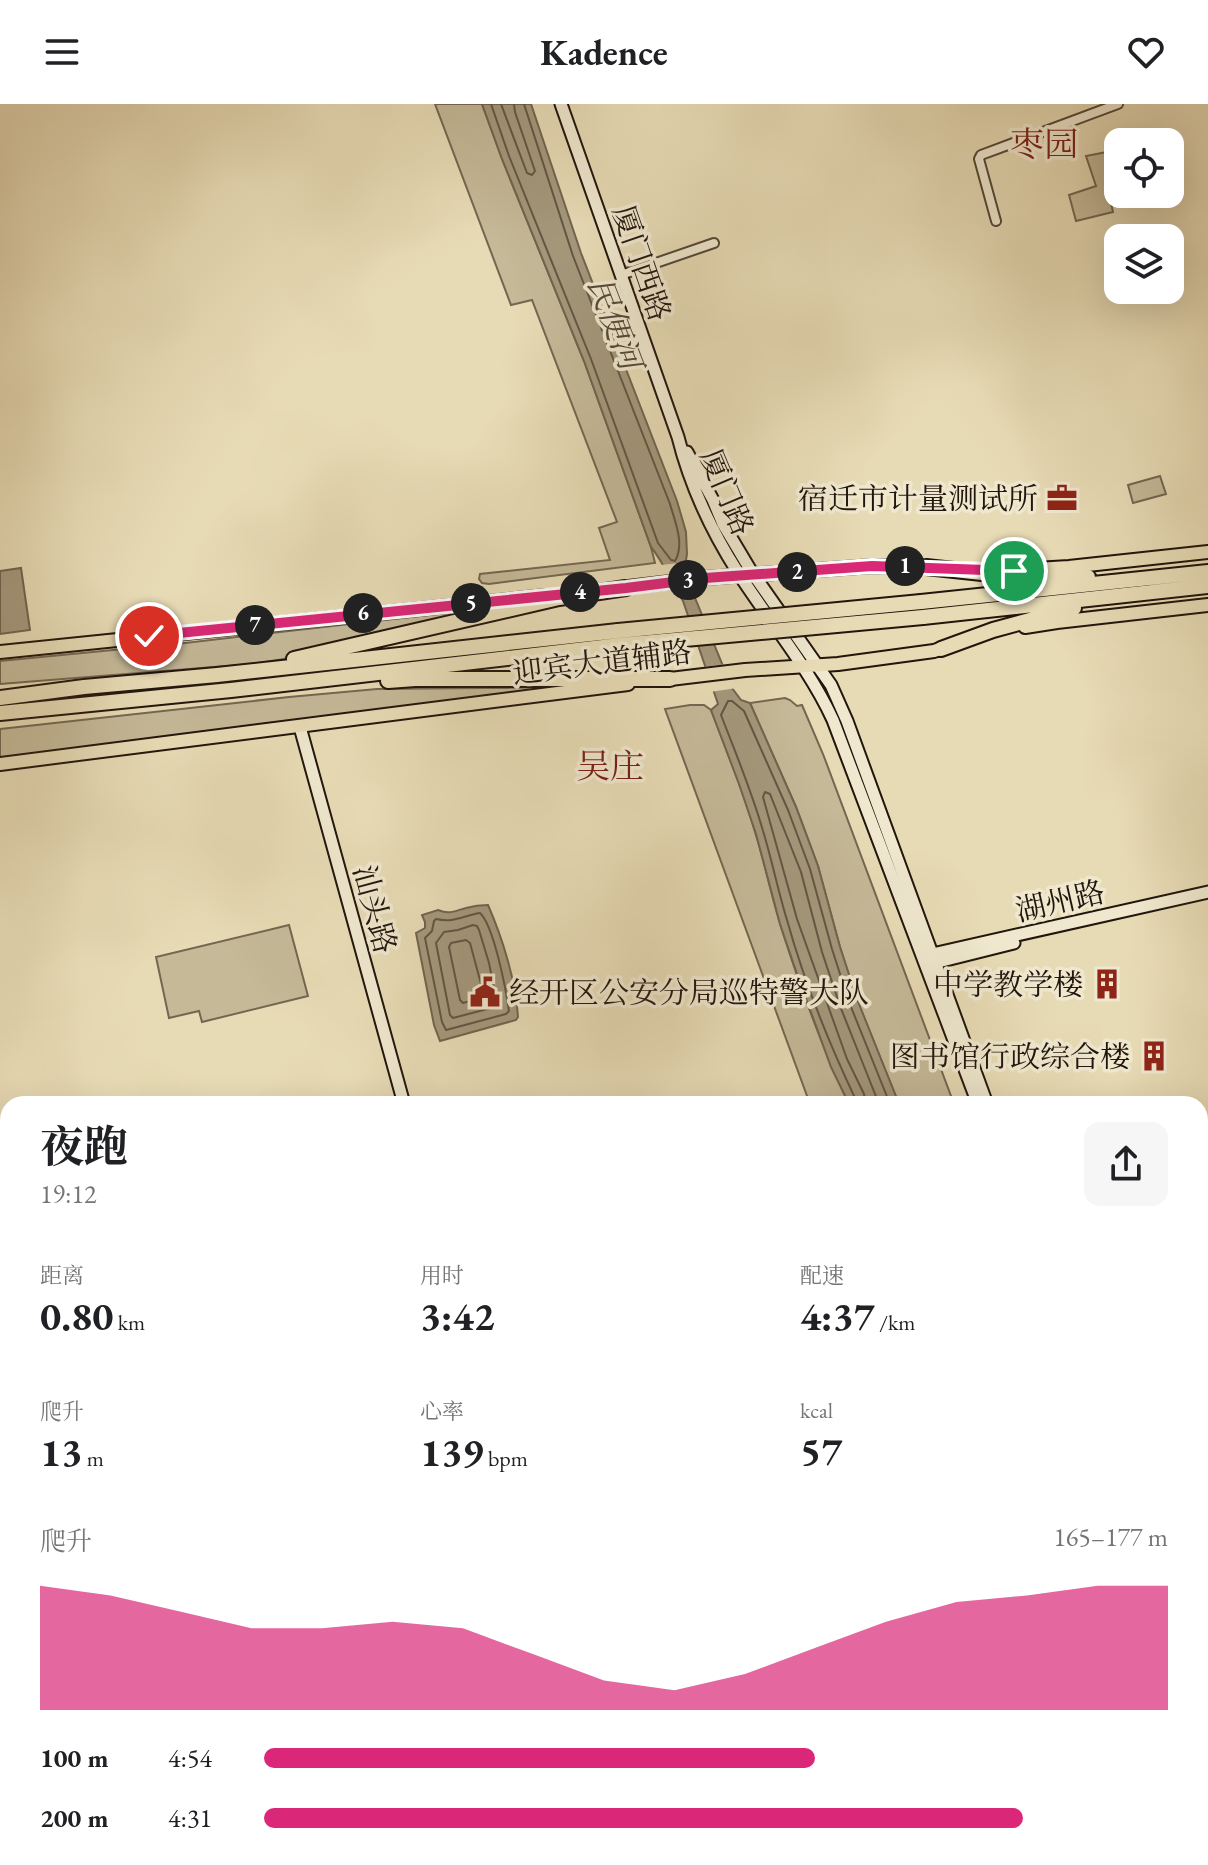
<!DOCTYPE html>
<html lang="zh">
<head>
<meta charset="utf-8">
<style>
	body { margin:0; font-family:"EB Garamond","Noto Serif SC",serif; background:#f6f6f6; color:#202124; height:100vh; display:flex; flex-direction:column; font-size:30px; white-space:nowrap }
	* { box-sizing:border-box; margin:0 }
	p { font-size:26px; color:#757577 }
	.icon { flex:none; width:44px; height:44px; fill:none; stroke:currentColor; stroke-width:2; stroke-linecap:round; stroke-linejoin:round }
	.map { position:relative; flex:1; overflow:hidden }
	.details { position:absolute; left:0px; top:992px; width:1208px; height:770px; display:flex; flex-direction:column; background:#fff; border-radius:24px 24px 0 0; box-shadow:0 8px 32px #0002 }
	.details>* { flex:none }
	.fabs { position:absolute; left:1104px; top:24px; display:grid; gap:16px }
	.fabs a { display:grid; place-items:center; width:80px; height:80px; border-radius:16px; background:#fff; box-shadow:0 8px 32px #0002; font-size:40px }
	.pin { position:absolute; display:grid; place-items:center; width:68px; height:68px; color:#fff; margin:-34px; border:4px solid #fff; border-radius:50%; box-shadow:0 2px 8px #0007 }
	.km { position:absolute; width:40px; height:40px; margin:-20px; border-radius:50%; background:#222; color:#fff; font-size:22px; line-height:40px; text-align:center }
	.round { display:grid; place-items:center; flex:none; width:84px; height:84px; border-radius:16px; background:#f6f6f6 }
	.headline { display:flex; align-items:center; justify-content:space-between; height:136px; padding:0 40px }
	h1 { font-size:44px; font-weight:700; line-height:60px }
	.stats { display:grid; grid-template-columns:repeat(3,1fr); gap:12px; height:136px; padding:8px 40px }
	.stats div { display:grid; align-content:center }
	.stats b { font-size:40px; font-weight:700 }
	.stats small { font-size:22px; font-weight:400 }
	.stats p { font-size:22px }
	.chart { height:224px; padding:16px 40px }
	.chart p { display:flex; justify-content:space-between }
	.chart svg { width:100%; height:144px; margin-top:8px; fill:#db2777; opacity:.7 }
	ul { padding:0 40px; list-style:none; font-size:26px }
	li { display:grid; grid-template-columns:128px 96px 1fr; align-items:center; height:60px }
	li i { height:20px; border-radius:10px; background:#db2777 }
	header { display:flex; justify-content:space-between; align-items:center; height:104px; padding:0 40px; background:#fff; font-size:36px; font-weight:700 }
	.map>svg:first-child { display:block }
	.green { fill:#c5b998; stroke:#736752; stroke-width:2 }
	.water { fill:#a4987c; stroke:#70644f; stroke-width:2 }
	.pier { fill:#e7dbb5 }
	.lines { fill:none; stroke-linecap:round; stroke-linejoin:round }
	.shore { stroke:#625644; stroke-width:2 }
	.street-casing { stroke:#524636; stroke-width:12 }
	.secondary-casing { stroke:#21150c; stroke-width:15 }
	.primary-casing { stroke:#21150c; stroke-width:16 }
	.highway-casing { stroke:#21150c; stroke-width:18 }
	.street { stroke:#efe8cf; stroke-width:8 }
	.secondary { stroke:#efe8cf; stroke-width:11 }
	.primary { stroke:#e7dbb5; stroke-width:12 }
	.highway { stroke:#e7dbb5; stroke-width:14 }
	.highway-bridge-casing { stroke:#21150c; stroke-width:18; stroke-linecap:butt }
	.highway-bridge { stroke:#e7dbb5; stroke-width:14 }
	.route-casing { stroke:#fff; stroke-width:16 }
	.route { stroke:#db2777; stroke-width:10 }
	.labels { text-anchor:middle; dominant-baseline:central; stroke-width:7; stroke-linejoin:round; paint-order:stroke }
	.street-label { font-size:30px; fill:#21150c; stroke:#efe8cf }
	.poi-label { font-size:30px; fill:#21150c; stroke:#efe8cf; text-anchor:end }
	.water-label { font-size:32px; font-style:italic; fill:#554939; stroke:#efe8cf }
	.quarter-label { font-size:34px; fill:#7a1f14; stroke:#efe8cf }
</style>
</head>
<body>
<header><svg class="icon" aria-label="menu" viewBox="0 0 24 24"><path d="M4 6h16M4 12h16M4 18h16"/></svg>Kadence<svg class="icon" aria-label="heart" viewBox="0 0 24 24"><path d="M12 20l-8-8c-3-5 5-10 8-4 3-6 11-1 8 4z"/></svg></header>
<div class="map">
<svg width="1208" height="1761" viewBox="0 0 1208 1761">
	<rect width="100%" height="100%" fill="#e7dbb5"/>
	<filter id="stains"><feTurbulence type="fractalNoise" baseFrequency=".0025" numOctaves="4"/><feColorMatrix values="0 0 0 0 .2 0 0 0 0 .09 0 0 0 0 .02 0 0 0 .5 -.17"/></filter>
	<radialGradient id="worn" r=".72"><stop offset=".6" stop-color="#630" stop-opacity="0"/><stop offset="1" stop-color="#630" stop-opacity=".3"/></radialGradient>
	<path class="green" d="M 435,0 L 482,0 L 502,55 L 584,257 L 651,443 L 655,459 L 489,480 L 482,479 L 479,475 L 480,470 L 610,456 L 599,424 L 617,418 L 532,196 L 511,201 Z
		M 1112,47 L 1118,70 L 1118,77 L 1107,81 L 1113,108 L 1076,117 L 1069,91 L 1096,82 L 1086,52 Z
		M 1160,372 L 1166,390 L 1133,399 L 1128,381 Z
		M 472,506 L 472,512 L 284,555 L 252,560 L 0,580 L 0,557 L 185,539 Z
		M 587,583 L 0,656 L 0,625 L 289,593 L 377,585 Z
		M 785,594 L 790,596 L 797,602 L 802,601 L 823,650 L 954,1000 L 899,1000 L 857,896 L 840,843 L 818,762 L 796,703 L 750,599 Z
		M 690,601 L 704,601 L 711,606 C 727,647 743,686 755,728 C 765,759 771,791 781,823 C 800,883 822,943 849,1000 L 810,1000 L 665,605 Z
		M 289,821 L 308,892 L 202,918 L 199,907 L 169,914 L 156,853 Z
		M 1201,1453 L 1208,1473 L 1208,1538 L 1200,1516 Z
		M 1200,1646 L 1208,1668 L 1208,1761 L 791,1761 L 798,1754 L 1200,1754 Z"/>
	<path class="water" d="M 482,0 L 531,0 L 581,149 L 677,397 L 686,428 L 687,450 L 685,462 L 695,494 L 732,584 L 741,596 L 750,599 L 796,703 L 818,762 L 840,843 L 857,895 L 899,1000 L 849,1000 L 831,963 L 797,870 L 780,820 L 756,730 L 739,680 L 711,606 L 718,600 L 683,497 C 671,479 665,460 651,443 L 584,257 L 502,55 Z
		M 21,464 L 30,526 L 0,530 L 0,467 Z
		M 488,801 C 502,833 516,877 518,913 L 516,916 L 440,937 L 434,921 L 416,829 L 425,824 L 425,818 L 422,811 L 438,806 C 450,811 454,807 466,804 C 473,802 480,801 488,801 Z
		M 911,1754 L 988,1754 L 985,1761 L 906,1761 Z
		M 1139,1754 L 1186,1754 L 1188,1761 L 1143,1761 Z"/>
	<path class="pier" d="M 690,458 L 689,461 L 696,483 L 671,485 L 660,461 Z
		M 727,560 L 737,584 L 710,588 L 702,563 Z"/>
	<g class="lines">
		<path class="shore" d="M 491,0 L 509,52 L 591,255 L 658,439 L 671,456 L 675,457 C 685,440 675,418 670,400 L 573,152 L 524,0
			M 501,0 L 527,69 L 532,71 L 535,67 L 515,8 L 514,0
			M 480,809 C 494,822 506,886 509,907 L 506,910 L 446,926 L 442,918 L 425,834 L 432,827 L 434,817 L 436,815 C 454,819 462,812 480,809 Z
			M 473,821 L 477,822 L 479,826 L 489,859 L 497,900 L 495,903 L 453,914 L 450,911 L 436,839 L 444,828 L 458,826 Z
			M 466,836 L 470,839 L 484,891 L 481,894 L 463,899 L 460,896 L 449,843 L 451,839 Z
			M 856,1000 L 855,994 C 828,937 804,877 787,816 C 778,787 772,756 763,727 C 752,688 736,650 721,611 L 728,597 L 732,597 L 744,607 L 788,706 L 810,765 L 832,845 L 849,898 L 890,1000
			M 866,1000 L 864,990 L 847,955 L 797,815 L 763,693 L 765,688 L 770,690 L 801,768 L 822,848 L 840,902 L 879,1000"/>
		<g class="street-casing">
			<path id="street" d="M 996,117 L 979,55 L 981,51 L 1118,0
				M 621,171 L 714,139
				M 1200,1448 L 1208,1446
				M 1200,1690 L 1202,1696
				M 1105,1754 L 1106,1761
				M 777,1761 L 785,1754
				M 852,1761 L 868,1754
				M 1016,1761 L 1020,1754"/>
		</g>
		<g class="secondary-casing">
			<path id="secondary" d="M 561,0 L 678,333 C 690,381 711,426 737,467 C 769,517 808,562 833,616 L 978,1000
				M 687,348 L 713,396 L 723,420 L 751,467 L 831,581 L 847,617 L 987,1000
				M 300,623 L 404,1000
				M 928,851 L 1208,788
				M 930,860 L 1014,839
				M 1200,1110 L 1208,1109
				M 1200,1120 L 1208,1118
				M 0,1135 L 8,1182
				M 0,1212 L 8,1259
				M 0,1391 L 8,1390
				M 0,1402 L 8,1400
				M 1200,1569 L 1208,1590
				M 1200,1589 L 1208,1611
				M 94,1754 L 95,1761
				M 109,1754 L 111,1761
				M 611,1754 L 613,1761"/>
		</g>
		<g class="primary-casing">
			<path id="primary" d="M 1019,466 L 1069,463 L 1208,448
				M 620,484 L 705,474 L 872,462 L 932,463
				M 1025,523 L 1057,518 L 1208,501
				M 0,548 L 546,492
				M 662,576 L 745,566 L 838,560 L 934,547 L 949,542
				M 0,660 L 628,580"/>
		</g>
		<g class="highway-casing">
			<path id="highway" d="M 926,463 L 1010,472 L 1088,473
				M 921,498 L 1208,468
				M 923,513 L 1208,482
				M 941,545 L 993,526 L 1074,504
				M 294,555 L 559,494 L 626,484
				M 388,577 L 415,575 L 670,575
				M 0,594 L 84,583 L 217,571 L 618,527
				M 0,609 L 231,586 L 620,541"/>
		</g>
		<use href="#street" class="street"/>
		<use href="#secondary" class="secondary"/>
		<use href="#primary" class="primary"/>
		<use href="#highway" class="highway"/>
		<g class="highway-bridge-casing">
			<path id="highway-bridge" d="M 618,527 L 921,498
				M 620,541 L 923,513"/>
		</g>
		<use href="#highway-bridge" class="highway-bridge"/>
	</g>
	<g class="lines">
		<g class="route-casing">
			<path id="route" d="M 149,532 L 626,484 L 705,474 L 872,462 L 1014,467"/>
		</g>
		<use href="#route" class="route"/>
	</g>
	<defs>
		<g id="office-bare" transform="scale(2.4)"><path d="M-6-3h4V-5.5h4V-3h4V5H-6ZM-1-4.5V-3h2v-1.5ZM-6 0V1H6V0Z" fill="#8f2418" stroke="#efe8cf" stroke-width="2.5" paint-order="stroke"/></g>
		<g id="building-bare" transform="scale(2.4)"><path d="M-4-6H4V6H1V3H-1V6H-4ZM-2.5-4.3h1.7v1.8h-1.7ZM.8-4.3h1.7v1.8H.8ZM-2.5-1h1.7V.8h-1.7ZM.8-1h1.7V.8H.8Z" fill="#8f2418" stroke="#efe8cf" stroke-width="2.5" paint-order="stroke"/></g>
		<g id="civic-bare" transform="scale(2.4)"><path d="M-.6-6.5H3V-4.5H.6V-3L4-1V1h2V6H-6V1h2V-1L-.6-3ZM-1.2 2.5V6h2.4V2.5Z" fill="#8f2418" stroke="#efe8cf" stroke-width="2.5" paint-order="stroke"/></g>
	</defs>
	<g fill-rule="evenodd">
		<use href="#office-bare" x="1062" y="394"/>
		<use href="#building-bare" x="1107" y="880"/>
		<use href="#civic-bare" x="485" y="888"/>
		<use href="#building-bare" x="1154" y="952"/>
	</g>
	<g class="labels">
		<g class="street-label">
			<text transform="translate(642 159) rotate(71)">厦门西路</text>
			<text transform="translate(727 388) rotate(67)">厦门路</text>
			<text transform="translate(602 558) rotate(-7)">迎宾大道辅路</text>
			<text transform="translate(1060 797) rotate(-13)">湖州路</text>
			<text transform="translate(375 805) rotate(75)">汕头路</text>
		</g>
		<g class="poi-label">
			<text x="1038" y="394">宿迁市计量测试所</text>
			<text x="1083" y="880">中学教学楼</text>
			<text x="509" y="888" text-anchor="start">经开区公安分局巡特警大队</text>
			<text x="1130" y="952">图书馆行政综合楼</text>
		</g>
		<g class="water-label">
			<text transform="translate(615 219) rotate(69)">民便河</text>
		</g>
		<g class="quarter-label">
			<text x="1044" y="40">枣园</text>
			<text x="610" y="662">吴庄</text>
		</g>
	</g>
	<rect width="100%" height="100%" filter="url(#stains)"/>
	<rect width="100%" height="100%" fill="url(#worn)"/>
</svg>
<div class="fabs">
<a><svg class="icon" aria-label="locate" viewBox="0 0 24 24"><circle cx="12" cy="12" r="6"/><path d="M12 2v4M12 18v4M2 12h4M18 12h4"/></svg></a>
<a><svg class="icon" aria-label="layers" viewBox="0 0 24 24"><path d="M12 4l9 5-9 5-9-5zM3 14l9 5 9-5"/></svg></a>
</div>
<div class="pin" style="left:1014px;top:467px;background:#1e9e55"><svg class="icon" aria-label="arrive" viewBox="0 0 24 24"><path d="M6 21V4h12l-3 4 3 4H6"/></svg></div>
<div class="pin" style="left:149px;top:532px;background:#d93025"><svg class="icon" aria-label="check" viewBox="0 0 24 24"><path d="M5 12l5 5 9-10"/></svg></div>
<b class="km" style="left:905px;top:462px">1</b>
<b class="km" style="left:797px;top:468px">2</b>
<b class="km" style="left:688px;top:476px">3</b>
<b class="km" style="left:580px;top:488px">4</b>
<b class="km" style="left:471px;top:499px">5</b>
<b class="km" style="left:363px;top:509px">6</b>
<b class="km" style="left:255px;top:521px">7</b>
<section class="details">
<div class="headline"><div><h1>夜跑</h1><p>19:12</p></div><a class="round"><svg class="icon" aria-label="share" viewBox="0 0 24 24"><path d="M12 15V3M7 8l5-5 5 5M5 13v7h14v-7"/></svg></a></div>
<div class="stats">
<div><p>距离</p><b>0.80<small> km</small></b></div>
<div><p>用时</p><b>3:42</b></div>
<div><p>配速</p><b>4:37<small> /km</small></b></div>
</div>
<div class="stats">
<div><p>爬升</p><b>13<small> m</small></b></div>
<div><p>心率</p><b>139<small> bpm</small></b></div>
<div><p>kcal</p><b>57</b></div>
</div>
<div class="chart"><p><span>爬升</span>165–177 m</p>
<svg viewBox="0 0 160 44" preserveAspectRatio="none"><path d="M0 44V6L10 9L20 14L30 19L40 19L50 17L60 19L70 27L80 35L90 38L100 33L110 25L120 17L130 11L140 9L150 6L160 6V44z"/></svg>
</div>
<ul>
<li><b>100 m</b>4:54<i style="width:61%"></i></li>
<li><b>200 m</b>4:31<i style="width:84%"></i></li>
</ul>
</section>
</div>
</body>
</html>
